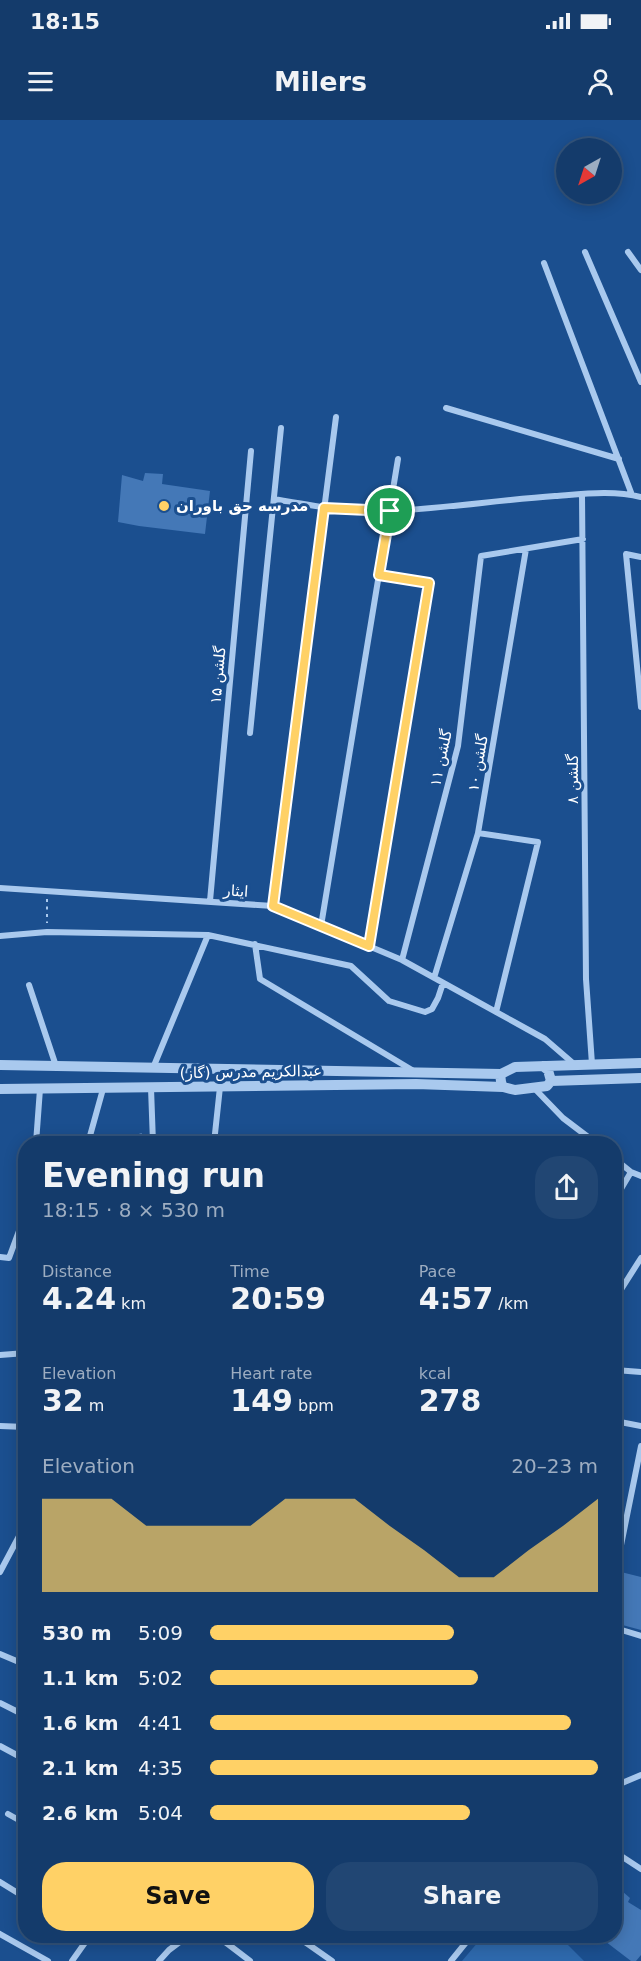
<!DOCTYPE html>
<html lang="en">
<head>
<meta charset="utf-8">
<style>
	body { margin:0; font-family:"DejaVu Sans","Noto Sans Arabic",sans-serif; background:#214673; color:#f1f3f6; height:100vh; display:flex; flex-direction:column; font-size:22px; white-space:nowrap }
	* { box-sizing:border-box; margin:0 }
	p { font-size:20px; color:#9dadc1 }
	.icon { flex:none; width:33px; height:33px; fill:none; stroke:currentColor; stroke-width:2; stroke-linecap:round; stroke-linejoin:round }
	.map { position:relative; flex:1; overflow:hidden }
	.drawer { position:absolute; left:18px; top:1016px; width:604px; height:807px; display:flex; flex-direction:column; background:#143b6b; border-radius:24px; box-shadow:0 3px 15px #0003,0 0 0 2px #33557e }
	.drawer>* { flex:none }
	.needle { width:39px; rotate:219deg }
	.fabs { position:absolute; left:556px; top:18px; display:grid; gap:12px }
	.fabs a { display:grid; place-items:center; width:66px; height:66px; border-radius:50%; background:#143b6b; box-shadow:0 3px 15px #0003,0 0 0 2px #33557e; font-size:30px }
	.pin { position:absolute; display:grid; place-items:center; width:51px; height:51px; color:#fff; margin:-26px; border:3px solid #fff; border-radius:50%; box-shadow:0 2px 6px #0007 }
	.round { display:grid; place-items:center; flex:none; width:63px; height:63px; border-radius:24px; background:#214673 }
	.headline { display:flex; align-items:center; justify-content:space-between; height:102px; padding:0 24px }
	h1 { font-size:33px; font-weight:700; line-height:45px }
	.figures { display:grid; grid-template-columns:repeat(3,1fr); gap:9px; height:102px; padding:6px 24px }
	.figures div { display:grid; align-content:center }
	.figures b { font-size:30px; font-weight:700 }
	.figures small { font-size:16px; font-weight:400 }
	.figures p { font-size:16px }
	.chart { height:168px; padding:12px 24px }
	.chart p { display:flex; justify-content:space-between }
	.chart svg { width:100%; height:108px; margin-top:6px; fill:#ffd166; opacity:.7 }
	.action { display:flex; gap:12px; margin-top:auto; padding:12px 24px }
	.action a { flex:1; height:69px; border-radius:24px; background:#ffd166; color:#111; font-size:24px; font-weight:700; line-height:69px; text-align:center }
	.action a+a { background:#214673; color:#f1f3f6 }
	ul { padding:0 24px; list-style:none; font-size:20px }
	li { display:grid; grid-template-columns:96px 72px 1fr; align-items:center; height:45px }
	li i { height:15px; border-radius:8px; background:#ffd166 }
	.status { display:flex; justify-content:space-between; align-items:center; height:42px; padding:0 30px; background:#143b6b; direction:ltr }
	.status svg { height:16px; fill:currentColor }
	header { display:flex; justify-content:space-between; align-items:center; height:78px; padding:0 24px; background:#143b6b; font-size:27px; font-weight:700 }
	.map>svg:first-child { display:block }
	.green { fill:#2e69ad }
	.building { fill:#4478b7 }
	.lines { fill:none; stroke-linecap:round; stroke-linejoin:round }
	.path { stroke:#a9c9ee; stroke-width:2; stroke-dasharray:3 4.5; stroke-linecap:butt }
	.minor { stroke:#a9c9ee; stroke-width:6 }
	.tertiary { stroke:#a9c9ee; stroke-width:10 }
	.route-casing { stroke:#fff; stroke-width:12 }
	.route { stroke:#ffd166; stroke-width:8 }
	.poi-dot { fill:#ffd166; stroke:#1b4f8f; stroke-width:2 }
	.labels { text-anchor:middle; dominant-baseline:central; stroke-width:6; stroke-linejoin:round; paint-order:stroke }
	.poi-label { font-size:15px; font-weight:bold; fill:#fff; stroke:#1b4f8f; text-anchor:start }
	.street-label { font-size:15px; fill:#fff; stroke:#1b4f8f }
</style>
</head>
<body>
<div class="status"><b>18:15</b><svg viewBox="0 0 49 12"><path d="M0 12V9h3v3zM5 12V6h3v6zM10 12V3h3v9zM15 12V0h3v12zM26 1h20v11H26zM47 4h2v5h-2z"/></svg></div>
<header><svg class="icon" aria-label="menu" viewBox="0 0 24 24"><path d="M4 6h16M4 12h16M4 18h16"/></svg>Milers<svg class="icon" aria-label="person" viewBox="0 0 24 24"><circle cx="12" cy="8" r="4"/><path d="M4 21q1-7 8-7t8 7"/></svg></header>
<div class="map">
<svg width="641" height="1841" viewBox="0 0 641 1841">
	<rect width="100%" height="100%" fill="#1b4f8f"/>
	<path class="green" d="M 484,1815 L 558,1815 L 584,1841 L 462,1841 Z"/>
	<path class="building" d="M 145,353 L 163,354 L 162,364 L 210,371 L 205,414 L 139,406 L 118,402 L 122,355 L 143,361 Z
		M 621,1452 L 641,1457 L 641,1510 L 615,1503 L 615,1483 Z
		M 615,1765 L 630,1778 L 628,1782 L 641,1790 L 641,1835 L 636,1841 L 631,1841 L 597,1815 L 615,1815 Z"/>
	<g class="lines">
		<path class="path" d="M 47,779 L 47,803
			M 131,1023 L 131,1016 L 145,1014"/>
		<path class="minor" d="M 585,132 L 641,262
			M 628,132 L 641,150
			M 544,143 L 632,375
			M 446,288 L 619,339
			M 582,374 L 586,859 L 592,944
			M 274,379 C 313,386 352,393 391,391 C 446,388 500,380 555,376 C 582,374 614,370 641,377
			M 641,437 L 626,434 L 641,587
			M 250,613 L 281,308
			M 478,713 L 538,722 L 496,892
			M 0,768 L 273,786 L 402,840 L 545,919 L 574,944
			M 210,781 L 251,331
			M 273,786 L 336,297
			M 321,806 L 398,339
			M 0,816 L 47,812 L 208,815 L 351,846 L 389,881 L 425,892 L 432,889 L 438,878 L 443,863
			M 255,824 L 260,859 L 412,950
			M 369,826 L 429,463 L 379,455
			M 402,840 L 458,626 L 481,436 L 583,419
			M 434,858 L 478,713 L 526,429
			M 29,865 L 56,946
			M 153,948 L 208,815
			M 151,968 L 153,1023
			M 535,969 L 563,998 L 596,1023
			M 36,1023 L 40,969
			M 88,1023 L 103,969
			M 214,1023 L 220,967
			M 615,1039 L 631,1052 L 641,1056
			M 615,1079 L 631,1052
			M 0,1137 L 9,1138 L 26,1092
			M 615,1179 L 641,1138
			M 0,1235 L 26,1233
			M 615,1250 L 641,1252
			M 615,1301 L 641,1306
			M 0,1306 L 26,1307
			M 0,1452 L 26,1403
			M 615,1455 L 641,1326
			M 23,1491 L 26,1492
			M 615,1508 L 641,1516
			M 0,1534 L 26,1545
			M 0,1583 L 26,1596
			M 0,1626 L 26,1640
			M 615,1666 L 641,1655
			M 8,1694 L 26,1704
			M 615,1732 L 641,1749
			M 0,1762 L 26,1778
			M 0,1814 L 48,1841
			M 216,1815 L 250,1841
			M 295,1815 L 332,1841
			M 72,1841 L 89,1817 L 87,1815
			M 159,1841 L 169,1830 L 189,1815
			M 451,1841 L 472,1815"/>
		<path class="tertiary" d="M 0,945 L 501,954
			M 543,946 L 548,950 L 551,961 L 547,966 L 515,970 L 503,967 C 500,962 500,959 501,954 L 515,947 L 641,943
			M 551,961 L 641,958
			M 0,969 L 416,964 L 503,967"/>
	</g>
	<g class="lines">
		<g class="route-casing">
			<path id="route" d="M 324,388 L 390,391 L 379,455 L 429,463 L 369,826 L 273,786 Z"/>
		</g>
		<use href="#route" class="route"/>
	</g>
	<circle class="poi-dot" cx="164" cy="386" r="6"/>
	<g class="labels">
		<g class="poi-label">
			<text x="176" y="386">مدرسه حق باوران</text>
		</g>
		<g class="street-label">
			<text transform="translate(218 555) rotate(-85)">گلشن ۱۵</text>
			<text transform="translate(441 638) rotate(-78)">گلشن ۱۱</text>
			<text transform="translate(478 643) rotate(-80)">گلشن ۱۰</text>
			<text transform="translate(573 659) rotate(-90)">گلشن ۸</text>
			<text transform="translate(236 771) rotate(4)">ایثار</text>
			<text transform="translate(251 952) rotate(-1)">عبدالکریم مدرس (گاز)</text>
		</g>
	</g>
</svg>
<div class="fabs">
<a><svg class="needle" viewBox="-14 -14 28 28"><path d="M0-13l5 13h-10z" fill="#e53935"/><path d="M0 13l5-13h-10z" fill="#9dadc1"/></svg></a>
</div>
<div class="pin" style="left:390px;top:391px;background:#1e9e55"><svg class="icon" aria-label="arrive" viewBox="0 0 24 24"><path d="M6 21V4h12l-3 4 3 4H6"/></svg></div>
<section class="drawer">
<div class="headline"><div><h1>Evening run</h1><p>18:15 · 8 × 530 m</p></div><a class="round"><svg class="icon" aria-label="share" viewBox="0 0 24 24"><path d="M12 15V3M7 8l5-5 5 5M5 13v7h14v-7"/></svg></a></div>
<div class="figures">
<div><p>Distance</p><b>4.24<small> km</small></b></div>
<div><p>Time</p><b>20:59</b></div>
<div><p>Pace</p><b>4:57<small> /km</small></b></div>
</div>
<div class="figures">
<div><p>Elevation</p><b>32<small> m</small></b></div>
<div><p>Heart rate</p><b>149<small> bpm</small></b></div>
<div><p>kcal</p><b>278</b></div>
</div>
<div class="chart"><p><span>Elevation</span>20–23 m</p>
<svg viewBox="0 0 160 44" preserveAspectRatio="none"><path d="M0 44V6L10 6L20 6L30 17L40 17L50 17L60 17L70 6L80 6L90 6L100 17L110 27L120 38L130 38L140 27L150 17L160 6V44z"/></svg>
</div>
<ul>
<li><b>530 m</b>5:09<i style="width:63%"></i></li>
<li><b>1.1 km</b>5:02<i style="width:69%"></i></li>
<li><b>1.6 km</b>4:41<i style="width:93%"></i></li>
<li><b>2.1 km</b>4:35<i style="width:100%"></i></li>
<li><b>2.6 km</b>5:04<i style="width:67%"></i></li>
</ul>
<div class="action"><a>Save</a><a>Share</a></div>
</section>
</div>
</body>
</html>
